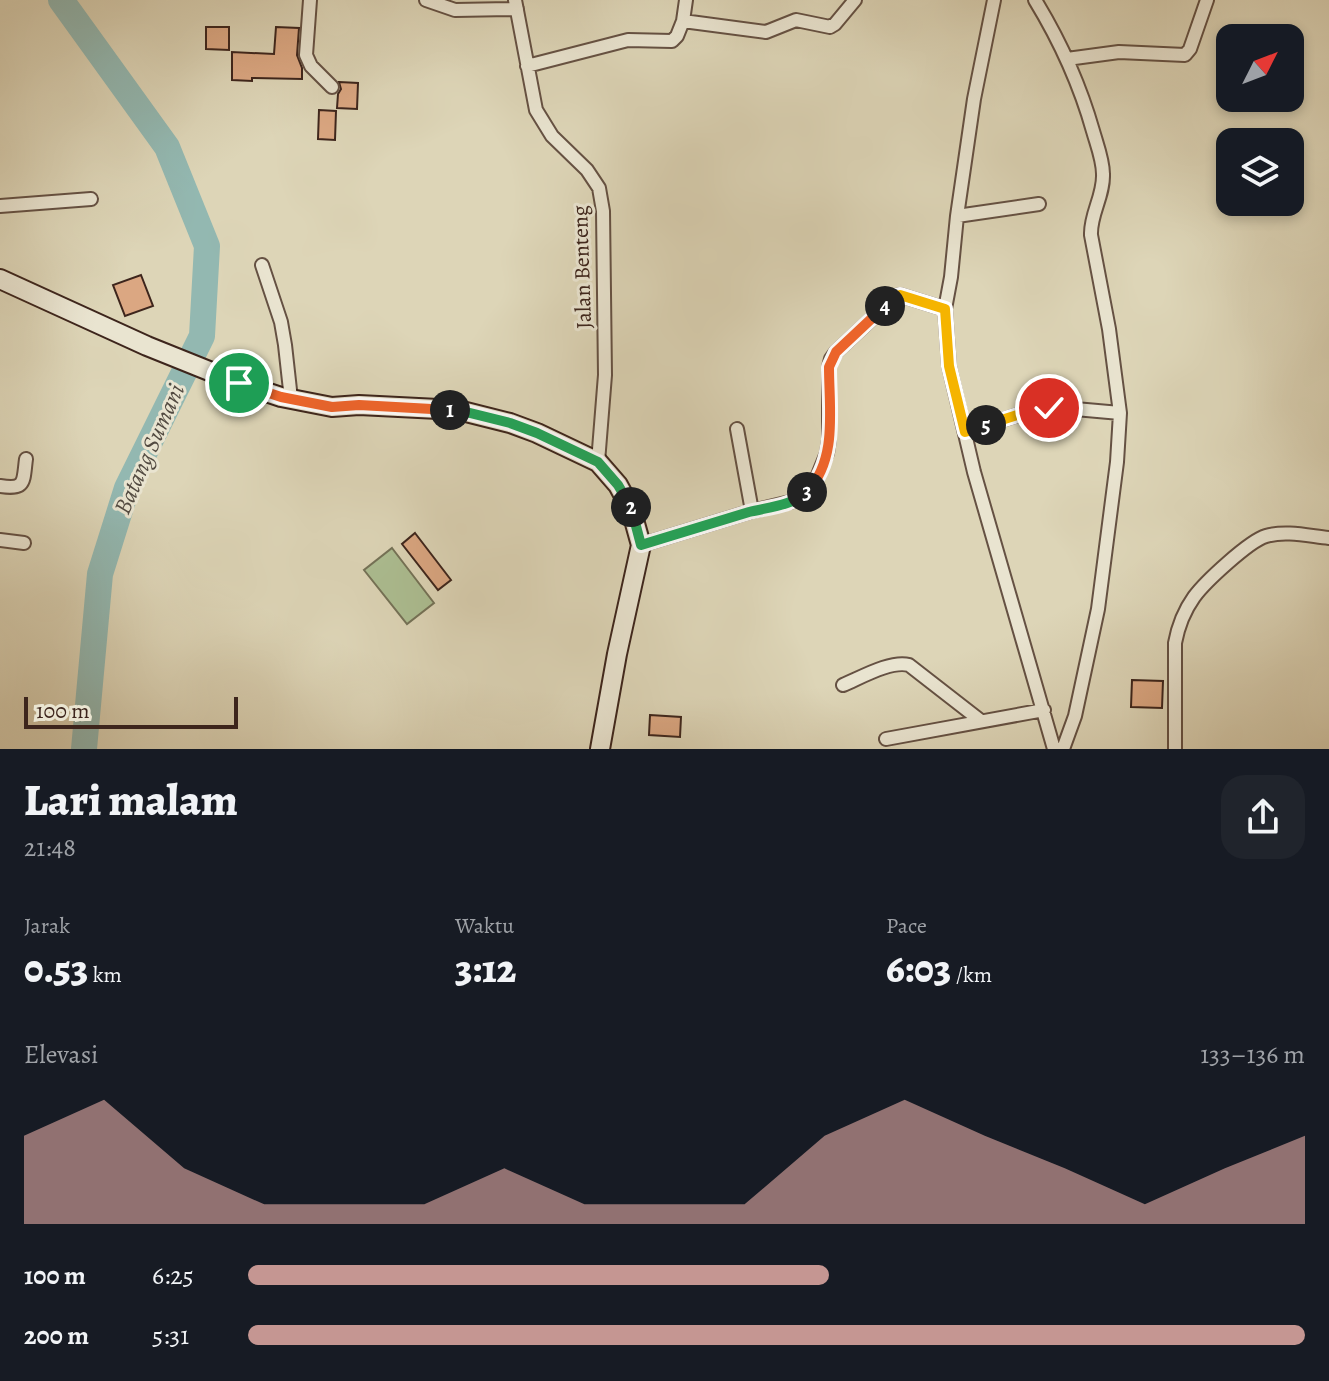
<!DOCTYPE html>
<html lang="id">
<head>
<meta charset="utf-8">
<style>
	body { margin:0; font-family:Alegreya,serif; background:#20242c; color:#f1f3f6; height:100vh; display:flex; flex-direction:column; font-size:30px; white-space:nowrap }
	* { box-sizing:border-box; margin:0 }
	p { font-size:26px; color:#9ea1a6 }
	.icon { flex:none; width:44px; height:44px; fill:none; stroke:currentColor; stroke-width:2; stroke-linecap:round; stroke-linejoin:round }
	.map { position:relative; height:749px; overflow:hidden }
	.panel { display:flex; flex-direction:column; background:#171b24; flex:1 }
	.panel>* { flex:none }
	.needle { width:52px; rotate:48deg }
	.fabs { position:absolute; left:1216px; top:24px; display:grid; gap:16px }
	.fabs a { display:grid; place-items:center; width:88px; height:88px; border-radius:16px; background:#171b24; box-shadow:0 4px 12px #0003; font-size:40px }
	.scale { position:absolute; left:24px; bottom:20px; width:214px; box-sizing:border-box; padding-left:8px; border:4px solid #3d251c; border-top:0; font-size:22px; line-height:28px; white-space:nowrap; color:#3d251c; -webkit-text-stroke:6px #e9e4d0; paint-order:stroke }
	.pin { position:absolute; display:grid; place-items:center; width:68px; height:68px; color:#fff; margin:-34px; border:4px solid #fff; border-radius:50%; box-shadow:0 2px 8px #0007 }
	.km { position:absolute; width:40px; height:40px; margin:-20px; border-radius:50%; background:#222; color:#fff; font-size:22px; line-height:40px; text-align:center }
	.round { display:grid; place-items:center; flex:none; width:84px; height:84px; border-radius:24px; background:#20242c }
	.overview { display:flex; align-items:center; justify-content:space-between; height:136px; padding:0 24px }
	h1 { font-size:44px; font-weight:800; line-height:60px }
	.figures { display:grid; grid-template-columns:repeat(3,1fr); gap:12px; height:136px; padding:8px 24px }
	.figures div { display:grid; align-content:center }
	.figures b { font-size:40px; font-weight:800 }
	.figures small { font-size:22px; font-weight:400 }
	.figures p { font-size:22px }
	.chart { height:224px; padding:16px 24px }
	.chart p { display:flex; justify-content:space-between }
	.chart svg { width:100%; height:144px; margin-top:8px; fill:#c59692; opacity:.7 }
	ul { padding:0 24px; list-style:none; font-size:26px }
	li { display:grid; grid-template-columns:128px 96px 1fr; align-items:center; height:60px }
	li i { height:20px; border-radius:10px; background:#c59692 }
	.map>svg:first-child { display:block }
	.green { fill:#acbe92; stroke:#747257; stroke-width:2 }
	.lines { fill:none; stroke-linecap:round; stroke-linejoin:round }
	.river { stroke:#93b8b1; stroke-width:26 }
	.building { fill:#dba782; stroke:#3d251c; stroke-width:2 }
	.street-casing { stroke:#655143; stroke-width:16 }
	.secondary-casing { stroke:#3d251c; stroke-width:22 }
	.street { stroke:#e9e4d0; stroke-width:12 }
	.secondary { stroke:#e9e4d0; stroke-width:18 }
	.split-1-casing { stroke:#fff; stroke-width:16 }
	.split-2-casing { stroke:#fff; stroke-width:16 }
	.split-3-casing { stroke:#fff; stroke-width:16 }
	.split-4-casing { stroke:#fff; stroke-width:16 }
	.split-5-casing { stroke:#fff; stroke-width:16 }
	.split-6-casing { stroke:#fff; stroke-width:16 }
	.split-1 { stroke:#f0652b; stroke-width:10 }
	.split-2 { stroke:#22a559; stroke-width:10 }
	.split-3 { stroke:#22a559; stroke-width:10 }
	.split-4 { stroke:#f0652b; stroke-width:10 }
	.split-5 { stroke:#f5b400; stroke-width:10 }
	.split-6 { stroke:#f5b400; stroke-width:10 }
	.labels { text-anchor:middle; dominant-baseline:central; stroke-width:6; stroke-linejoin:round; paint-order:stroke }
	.street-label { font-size:22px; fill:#3d251c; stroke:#e9e4d0 }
	.water-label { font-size:24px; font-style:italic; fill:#524a41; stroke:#e9e4d0 }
</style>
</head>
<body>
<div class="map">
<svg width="1329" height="749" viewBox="0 0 1329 749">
	<rect width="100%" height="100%" fill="#ddd5b7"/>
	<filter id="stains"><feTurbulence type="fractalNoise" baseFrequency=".0025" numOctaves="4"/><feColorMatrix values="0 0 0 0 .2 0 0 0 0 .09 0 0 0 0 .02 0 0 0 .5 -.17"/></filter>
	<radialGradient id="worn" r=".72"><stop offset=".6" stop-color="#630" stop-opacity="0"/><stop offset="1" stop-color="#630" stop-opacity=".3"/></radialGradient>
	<path class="green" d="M 392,548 L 434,603 L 407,624 L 364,570 Z"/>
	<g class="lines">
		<path class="river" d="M 61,0 L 167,147 L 207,246 L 202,336 L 127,488 L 100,574 L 84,749"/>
	</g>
	<path class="building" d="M 206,27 L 229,27 L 229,50 L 206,49 Z
		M 276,27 L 299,28 L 297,55 L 302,68 L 302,79 L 252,78 L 252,81 L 232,80 L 232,52 L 274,54 Z
		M 339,82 L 358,83 L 357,109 L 337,108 L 338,94 L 341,89 Z
		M 319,110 L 336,111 L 335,140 L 318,139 Z
		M 141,275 L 153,306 L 125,316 L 113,285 Z
		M 415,533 L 451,580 L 438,590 L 402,544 Z
		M 1132,680 L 1163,681 L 1162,708 L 1131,707 Z
		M 650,715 L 681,717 L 680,737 L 649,735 Z"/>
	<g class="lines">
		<g class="street-casing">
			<path id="street" d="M 310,0 L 306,55 L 311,66 L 332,87
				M 426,0 L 455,10 L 517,9
				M 515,0 L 536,110 L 552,136 L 587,170 L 599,188 L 603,211 L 605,375 L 598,462
				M 994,0 L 974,99 L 957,216 L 951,277 L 945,309 L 949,366 L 974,472 L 1054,749
				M 1035,0 C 1060,41 1080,85 1093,131 C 1097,145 1103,160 1103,174 C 1104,196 1090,214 1091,235 L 1109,329 L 1120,413 L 1117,462 L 1098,609 L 1075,716 L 1063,749
				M 683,21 L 766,32 L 796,20 L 830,27 L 835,24 L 855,0
				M 1067,59 L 1119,52 L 1185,55 L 1190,49 L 1207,0
				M 527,66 L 628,40 L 672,41 L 677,36 L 683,21 L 686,0
				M 0,206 L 91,199
				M 957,216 L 1039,204
				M 262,265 L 281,322 L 285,345 L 291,399
				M 737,429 L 752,511
				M 965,432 L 1033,410 L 1064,408 L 1120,413
				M 0,486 C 26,490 23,482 26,459
				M 0,540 L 24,543
				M 641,545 L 752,511 L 790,502 L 800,498 L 809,489 L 816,480 L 827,453 L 829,440 L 829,367 L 831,359 L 836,352 L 896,296 L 900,295 L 945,309
				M 843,685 C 860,678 891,660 909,665 L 981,721
				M 886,739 L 1044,710
				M 1175,749 L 1175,643 C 1178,627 1184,611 1194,597 C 1205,582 1249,541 1266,536 C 1286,530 1309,536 1329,538"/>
		</g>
		<g class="secondary-casing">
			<path id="secondary" d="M 0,279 L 147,346 L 239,383 L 281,397 L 332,407 L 359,405 L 458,410 L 510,423 L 537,433 L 598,462 L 618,485 L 631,509 L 641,545 L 617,654 L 600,749"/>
		</g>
		<use href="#street" class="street"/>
		<use href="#secondary" class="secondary"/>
	</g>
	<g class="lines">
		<g class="split-1-casing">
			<path id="split-1" d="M 239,383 L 281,397 L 332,407 L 359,405 L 450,410"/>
		</g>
		<g class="split-2-casing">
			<path id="split-2" d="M 450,410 L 458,410 L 510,423 L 537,433 L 598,462 L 618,485 L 631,507"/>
		</g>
		<g class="split-3-casing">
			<path id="split-3" d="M 631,507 L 641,545 C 677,534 713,523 749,512 C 769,507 791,506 807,492"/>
		</g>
		<g class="split-4-casing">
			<path id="split-4" d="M 807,492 C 838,459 829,409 829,367 L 836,352 L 885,306"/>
		</g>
		<g class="split-5-casing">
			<path id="split-5" d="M 885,306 L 896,296 L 900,295 L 945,309 L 949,366 L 965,432 L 986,425"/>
		</g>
		<g class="split-6-casing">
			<path id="split-6" d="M 986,425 L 1033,410 L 1049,408"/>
		</g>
		<use href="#split-1" class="split-1"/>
		<use href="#split-2" class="split-2"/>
		<use href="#split-3" class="split-3"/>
		<use href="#split-4" class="split-4"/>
		<use href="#split-5" class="split-5"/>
		<use href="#split-6" class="split-6"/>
	</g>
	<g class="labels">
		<g class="street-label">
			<text transform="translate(582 267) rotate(-92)">Jalan Benteng</text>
		</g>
		<g class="water-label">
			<text transform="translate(149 449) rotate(-66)">Batang Sumani</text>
		</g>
	</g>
	<rect width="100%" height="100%" filter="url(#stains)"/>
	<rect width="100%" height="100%" fill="url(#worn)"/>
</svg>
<div class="fabs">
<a><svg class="needle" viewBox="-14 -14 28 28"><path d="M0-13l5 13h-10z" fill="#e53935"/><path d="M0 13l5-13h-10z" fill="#9ea1a6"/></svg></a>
<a><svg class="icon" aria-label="layers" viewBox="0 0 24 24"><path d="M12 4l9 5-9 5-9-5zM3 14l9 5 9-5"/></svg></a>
</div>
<div class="scale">100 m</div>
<div class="pin" style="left:239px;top:383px;background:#1e9e55"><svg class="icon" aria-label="arrive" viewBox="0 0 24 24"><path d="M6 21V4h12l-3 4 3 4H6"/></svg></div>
<div class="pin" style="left:1049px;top:408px;background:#d93025"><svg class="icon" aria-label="check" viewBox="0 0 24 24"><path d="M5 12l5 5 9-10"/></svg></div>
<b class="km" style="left:450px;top:410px">1</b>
<b class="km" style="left:631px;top:507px">2</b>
<b class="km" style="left:807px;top:492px">3</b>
<b class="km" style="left:885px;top:306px">4</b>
<b class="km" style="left:986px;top:425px">5</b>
</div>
<section class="panel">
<div class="overview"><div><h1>Lari malam</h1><p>21:48</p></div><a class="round"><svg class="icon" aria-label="share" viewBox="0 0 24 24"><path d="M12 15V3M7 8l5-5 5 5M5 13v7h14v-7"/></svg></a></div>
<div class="figures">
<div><p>Jarak</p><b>0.53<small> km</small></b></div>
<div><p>Waktu</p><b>3:12</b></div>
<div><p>Pace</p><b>6:03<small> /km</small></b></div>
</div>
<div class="chart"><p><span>Elevasi</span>133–136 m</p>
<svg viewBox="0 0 160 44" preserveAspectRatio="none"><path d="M0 44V17L10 6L20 27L30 38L40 38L50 38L60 27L70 38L80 38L90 38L100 17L110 6L120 17L130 27L140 38L150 27L160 17V44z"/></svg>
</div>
<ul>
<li><b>100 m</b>6:25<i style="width:55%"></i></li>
<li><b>200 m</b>5:31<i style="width:100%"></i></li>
</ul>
</section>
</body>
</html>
